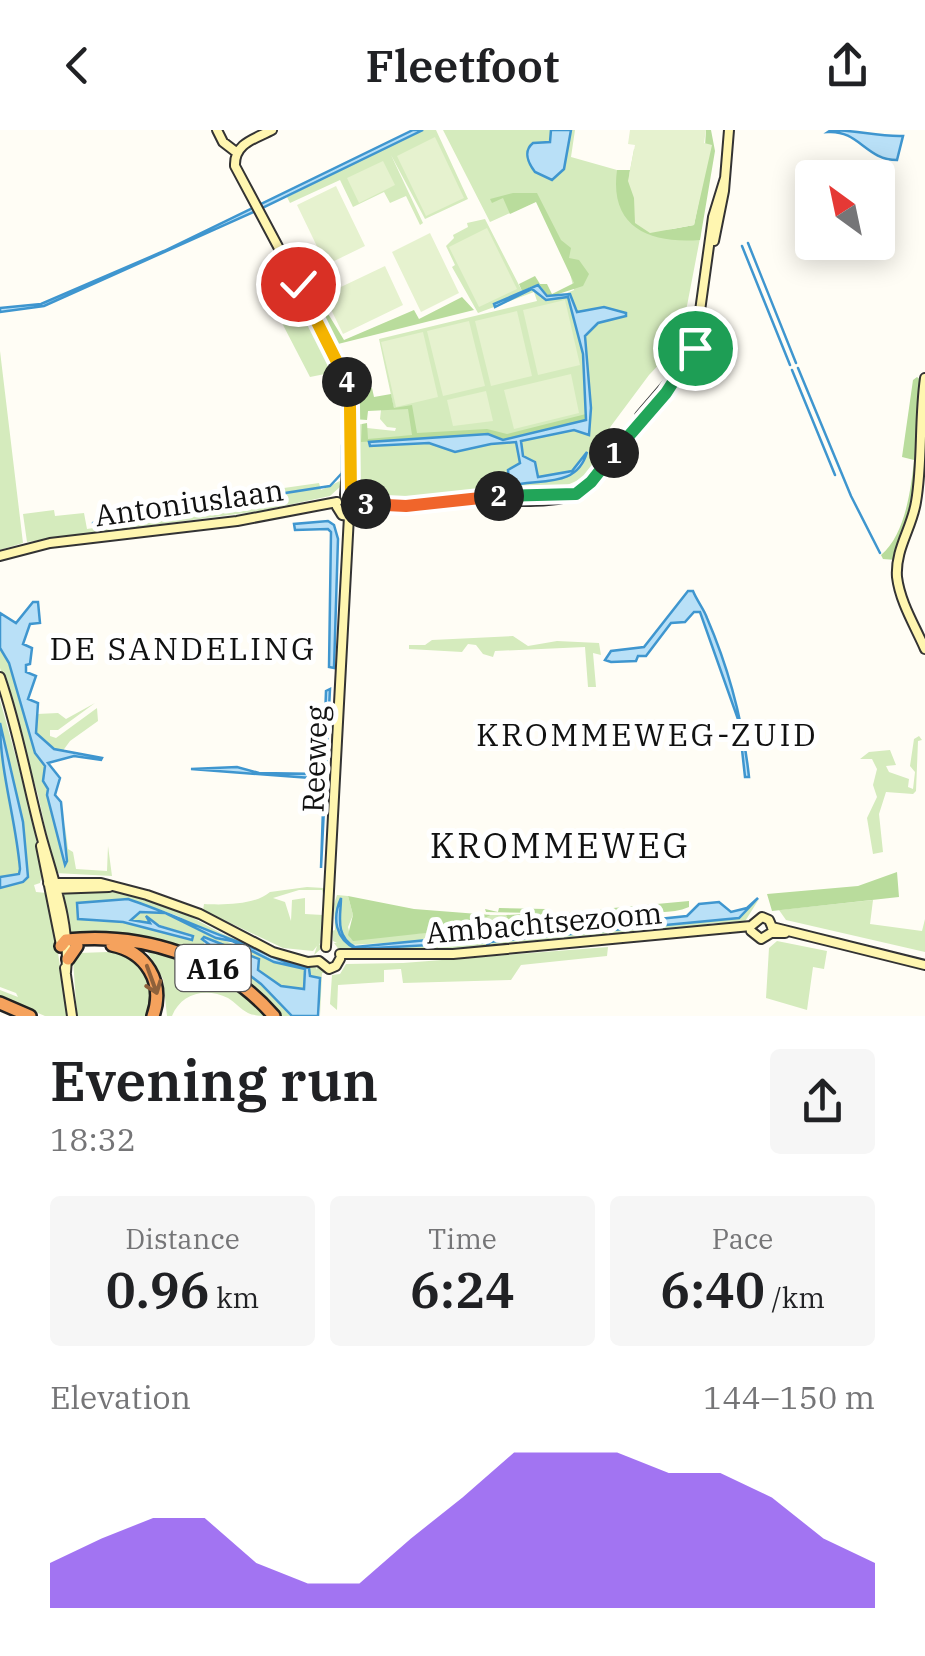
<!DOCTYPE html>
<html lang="en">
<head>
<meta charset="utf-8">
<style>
	body { margin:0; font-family:"IBM Plex Serif",serif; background:#f6f6f6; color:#202124; height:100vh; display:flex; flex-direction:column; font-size:38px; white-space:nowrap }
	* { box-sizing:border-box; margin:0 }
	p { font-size:32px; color:#757577 }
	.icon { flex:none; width:55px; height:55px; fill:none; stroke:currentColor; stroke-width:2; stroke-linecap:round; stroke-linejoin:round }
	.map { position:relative; height:886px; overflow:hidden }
	.drawer { display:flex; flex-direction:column; background:#fff; flex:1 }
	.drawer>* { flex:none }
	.needle { width:65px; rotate:327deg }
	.tools { position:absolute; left:795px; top:30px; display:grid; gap:20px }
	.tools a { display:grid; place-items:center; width:100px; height:100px; border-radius:10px; background:#fff; box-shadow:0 5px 25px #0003; font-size:50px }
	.pin { position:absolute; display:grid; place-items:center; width:85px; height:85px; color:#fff; margin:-42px; border:5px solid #fff; border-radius:50%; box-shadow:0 2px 10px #0007 }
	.km { position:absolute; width:50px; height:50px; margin:-25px; border-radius:50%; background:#222; color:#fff; font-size:28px; line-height:50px; text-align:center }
	.round { display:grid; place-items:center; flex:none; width:105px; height:105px; border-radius:10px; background:#f6f6f6 }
	.headline { display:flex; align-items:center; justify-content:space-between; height:170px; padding:0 50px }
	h1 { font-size:55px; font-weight:600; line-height:75px }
	.figures { display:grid; grid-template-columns:repeat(3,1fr); gap:15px; height:170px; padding:10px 50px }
	.figures div { display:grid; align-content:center; border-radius:10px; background:#f6f6f6; text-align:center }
	.figures b { font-size:50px; font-weight:600 }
	.figures small { font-size:28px; font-weight:400 }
	.figures p { font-size:28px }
	.chart { height:280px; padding:20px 50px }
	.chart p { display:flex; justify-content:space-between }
	.chart svg { width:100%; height:180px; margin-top:10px; fill:#7c3aed; opacity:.7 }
	header { display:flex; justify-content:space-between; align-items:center; height:130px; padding:0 50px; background:#fff; font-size:45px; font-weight:600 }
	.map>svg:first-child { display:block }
	.green { fill:#d5ebbd; fill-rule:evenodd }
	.forest { fill:#b9dc9c }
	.pitch { fill:#e6f2cf }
	.water { fill:#b9e0f7; stroke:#3f96cf; stroke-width:2.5 }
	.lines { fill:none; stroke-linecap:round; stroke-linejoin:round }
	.stream { stroke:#3f96cf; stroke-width:2.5 }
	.secondary-casing { stroke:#333; stroke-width:12 }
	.highway-casing { stroke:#222; stroke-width:16 }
	.secondary { stroke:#fff6b0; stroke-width:8 }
	.highway { stroke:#f5a25d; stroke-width:11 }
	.oneway { stroke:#8e613b }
	.split-1-casing { stroke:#fff; stroke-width:20 }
	.split-2-casing { stroke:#fff; stroke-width:20 }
	.split-3-casing { stroke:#fff; stroke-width:20 }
	.split-4-casing { stroke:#fff; stroke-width:20 }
	.split-5-casing { stroke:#fff; stroke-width:20 }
	.split-1 { stroke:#22a559; stroke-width:12 }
	.split-2 { stroke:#22a559; stroke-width:12 }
	.split-3 { stroke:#f0652b; stroke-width:12 }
	.split-4 { stroke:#f5b400; stroke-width:12 }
	.split-5 { stroke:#f5b400; stroke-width:12 }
	.labels { text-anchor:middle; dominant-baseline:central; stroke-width:10; stroke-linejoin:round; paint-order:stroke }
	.shield { fill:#fff; stroke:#585858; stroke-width:2.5 }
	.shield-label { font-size:28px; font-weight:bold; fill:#111 }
	.street-label { font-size:30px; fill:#111; stroke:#fff }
	.neighbourhood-label { font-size:32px; letter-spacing:2.5px; fill:#111; stroke:#fff }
	.quarter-label { font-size:35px; letter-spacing:2.5px; fill:#111; stroke:#fff }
</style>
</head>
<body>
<header><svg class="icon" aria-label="back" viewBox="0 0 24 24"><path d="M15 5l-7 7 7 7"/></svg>Fleetfoot<svg class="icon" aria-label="share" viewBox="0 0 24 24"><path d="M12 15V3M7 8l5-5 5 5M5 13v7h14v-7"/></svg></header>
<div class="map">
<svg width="925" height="886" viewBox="0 0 925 886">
	<rect width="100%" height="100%" fill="#fffdf5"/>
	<path class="green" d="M 423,0 L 436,0 L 468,69 L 425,89 L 391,25 L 423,93 L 420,95 L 406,66 L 390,73 L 384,62 L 353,77 L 340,50 L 290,73 L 287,67 Z
		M 443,0 L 575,0 L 571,27 L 617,40 L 628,51 L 634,19 L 652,23 L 671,100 L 653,103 L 701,103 L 680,212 L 649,245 L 611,296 L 599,315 L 591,340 L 604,329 L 587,351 L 583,348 L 565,356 L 532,357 L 532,360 L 507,363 L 507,360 L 513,358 C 475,358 381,382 355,357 L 355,295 L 362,294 L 362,310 L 367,309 L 367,298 L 395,301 L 396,298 L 387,297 L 380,289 L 381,280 L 394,279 L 379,209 L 537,171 L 534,162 L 478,183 L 452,137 L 455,135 L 446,116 L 454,108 L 453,105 L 468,97 L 467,93 L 485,89 L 522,161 L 495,174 L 496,177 L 532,159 L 541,168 L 568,167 L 580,213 L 578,183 L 567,163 L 574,160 L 565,122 L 537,71 L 490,92 Z
		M 304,181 L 331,225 L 335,242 L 310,247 L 282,193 Z
		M 0,221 L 23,413 L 0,420 Z
		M 342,350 L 341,356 L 330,366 L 260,381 L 27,412 L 23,384 L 54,380 L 55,386 L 84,383 L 87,399 L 208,380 L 206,369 L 319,353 L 321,360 Z
		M 513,506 L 528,516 L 557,511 L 599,513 L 601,525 L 593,523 L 596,557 L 588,557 L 585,517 L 495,521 L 493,527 L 483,524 L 476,515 L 468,514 L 462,522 L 409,519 L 409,515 L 425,515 L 432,510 Z
		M 0,518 L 9,533 L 31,612 L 45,636 L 43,651 L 48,659 L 47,665 L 64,734 L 67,731 L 65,695 L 68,719 L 73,722 L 76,739 L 107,741 L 108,716 L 112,746 L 55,743 L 38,665 L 0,538 Z
		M 0,570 L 33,689 L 42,745 L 40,753 L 34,755 L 36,762 L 47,763 L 50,773 L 68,886 L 45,886 L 0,867 L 0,860 L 18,867 L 16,863 L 0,857 L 0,609 L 23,692 L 0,593 Z
		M 95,573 L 58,600 L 50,600 L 50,606 L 56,608 L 97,578 L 98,591 L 70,611 L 62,622 L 51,617 L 36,603 L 37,584 L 58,583 L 66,589 Z
		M 919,606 L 922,610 L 918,611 L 916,661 L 913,664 L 886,662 L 879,684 L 883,722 L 873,724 L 867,688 L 877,667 L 873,655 L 877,639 L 872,629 L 860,629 L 869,622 L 890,620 L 896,635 L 886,636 L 889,642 L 909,649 L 908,657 L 913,659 L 915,642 L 910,636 L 914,609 Z
		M 307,757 L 324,758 L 325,771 L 322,760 L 299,760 L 273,768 L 285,772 L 291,791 L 292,770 L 305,768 L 305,784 L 323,785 L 325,774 L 323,805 L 326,811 L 322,809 L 319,815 L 323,813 L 323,817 L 314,825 L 317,816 L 313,821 L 283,818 L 203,780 L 204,774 C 224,775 255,775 270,762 Z
		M 111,760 L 137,765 L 180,781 L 221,803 L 276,826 L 313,833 L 317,840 L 316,833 L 325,843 L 322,843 L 320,886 L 320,848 L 310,846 L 308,837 L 283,834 L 306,840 L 304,859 C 275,864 263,839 242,825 C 231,817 217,812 204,808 L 204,814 L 261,854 L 292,886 L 281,886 L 208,829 L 70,802 L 62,768 L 65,762 ZM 128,769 L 178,786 L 219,808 L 230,809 L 279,832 L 220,809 L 178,788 L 154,781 L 140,782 L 131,790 L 154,793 L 193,806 L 192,810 L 123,792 L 87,791 L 83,772 Z
		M 337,765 L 348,766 L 353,785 L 348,797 L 351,809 L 457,800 L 491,785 L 506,785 L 509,793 L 537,792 L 541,795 C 552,795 566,791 576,792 C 587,793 591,795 602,791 L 602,800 L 350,815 L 356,819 L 453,815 L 738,788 L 759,769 L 744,793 L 713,793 L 693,798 L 436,822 L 340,821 L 334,813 L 337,813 L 333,811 L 332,801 L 335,800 L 334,774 Z
		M 873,770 L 870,794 L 922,801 L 925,789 L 925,822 L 786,790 L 779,780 Z
		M 777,811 L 827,821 L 824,839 L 813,837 L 807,880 L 766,868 L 769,818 Z
		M 143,814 L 210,839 L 272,886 C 264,886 254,886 248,883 C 240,879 235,872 228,868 C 206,857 181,863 172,886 L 167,886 L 163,849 Z
		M 608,817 L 607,826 L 521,835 L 511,850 L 403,853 L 401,839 L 384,840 L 384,852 L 338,855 L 337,880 L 330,874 L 332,845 L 340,844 L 346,834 L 403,833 Z
		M 107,822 C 148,827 154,849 148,886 L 77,886 L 73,830 L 80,823 Z"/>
	<path class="forest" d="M 706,0 L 711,0 L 715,21 L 700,110 C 650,114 609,98 617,40 L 630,40 C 625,67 649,82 667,100 L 694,95 L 703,50 Z
		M 513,63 L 537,63 L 561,110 L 571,118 L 569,128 L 579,130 L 589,144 L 583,156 L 549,167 L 541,157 L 533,156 L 522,161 L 519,154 L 535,146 L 540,154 L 547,154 L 552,164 L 574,153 L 536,72 L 510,84 L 503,68 L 492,73 L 490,69 Z
		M 313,159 L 344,210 L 414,180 L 419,189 L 462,167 L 474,180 L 334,215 L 305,162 Z
		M 917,247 L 923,252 L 914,370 L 896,430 L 883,429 L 881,425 C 905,405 911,360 914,330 L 902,327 L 913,250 Z
		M 372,258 L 374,267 L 391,264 L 394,278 L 412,275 L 417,303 L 487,299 L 507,304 L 586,284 L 586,290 L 503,310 L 488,304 L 361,312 L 362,294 L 367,293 L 368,309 L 412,305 L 408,279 L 368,281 L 367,290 L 353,289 L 352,263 Z
		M 897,742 L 899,767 L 772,781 L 767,764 L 858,756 Z
		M 348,766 L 414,779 L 491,785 L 462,799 L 353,811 L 348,805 L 353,785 Z
		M 689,771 L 689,777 C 671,785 650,780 632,786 C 623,788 618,792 608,792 L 605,782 L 602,782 L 602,791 L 593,795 L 571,790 L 562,794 L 531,792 L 518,798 L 509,793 L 506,785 L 541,783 L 486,782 L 485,779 L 498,782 L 499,778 L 546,779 L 548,784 Z"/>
	<path class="pitch" d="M 630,0 L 706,0 L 704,13 L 712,15 L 694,95 L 650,103 L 635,93 L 634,68 L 628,51 L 635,15 L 628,14 Z
		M 435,7 L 464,68 L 426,86 L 397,26 Z
		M 383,31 L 395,55 L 359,73 L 347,48 Z
		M 336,56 L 365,116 L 326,135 L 297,75 Z
		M 487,98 L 517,159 L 479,177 L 449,117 Z
		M 430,103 L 459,163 L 421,182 L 392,122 Z
		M 385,136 L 403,175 L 343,204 L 324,165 Z
		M 565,170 L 580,235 L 538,245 L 523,180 Z
		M 517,181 L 532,246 L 491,256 L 475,191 Z
		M 469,191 L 485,256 L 443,266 L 427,201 Z
		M 423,202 L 438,267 L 396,277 L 381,212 Z
		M 571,244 L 579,283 L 514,299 L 504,260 Z
		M 486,261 L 493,291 L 453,296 L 447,270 Z"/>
	<path class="water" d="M 413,0 L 423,0 L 260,79 L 44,176 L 0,182 L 0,178 L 41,174 L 164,121 Z
		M 551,0 L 571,0 L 564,39 L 552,50 L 535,42 C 528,33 523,21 533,13 L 550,12 Z
		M 831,0 C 856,0 879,7 903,6 L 897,30 C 866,30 859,0 828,2 Z
		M 538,155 L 547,166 L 570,164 L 577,182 L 604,177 L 626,183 L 626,186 L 598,193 L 585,206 L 591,278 L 589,305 L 574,300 L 521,311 L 523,326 L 535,332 L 538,347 L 572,341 L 587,322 C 577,359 539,348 509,356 L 508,340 L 520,333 L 516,312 L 491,314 L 455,322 L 429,313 L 370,316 L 369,312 L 488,304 L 503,310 L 586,290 L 583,224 L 568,167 L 546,170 L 532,159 L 495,177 L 494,174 Z
		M 328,391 L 334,395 L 338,409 L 334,538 L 329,537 L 331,402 L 328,399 L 295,400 L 294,394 Z
		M 688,461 L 693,461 C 697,471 704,479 707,488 C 729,539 743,592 749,647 L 745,647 L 739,592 L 700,482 L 694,482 L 685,492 L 671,493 L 646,526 L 638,526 L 636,531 L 611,532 L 605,530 L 611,521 L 644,517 Z
		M 33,472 L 38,472 L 40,493 L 30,494 L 23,514 L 32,518 L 30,534 L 26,535 L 26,542 L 36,546 L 28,569 L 38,573 L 36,603 L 54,619 L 102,628 L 101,630 L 74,626 L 48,633 L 60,648 L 55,665 L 61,672 L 67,731 L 65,735 L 47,665 L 48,659 L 43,651 L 45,636 L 35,623 L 9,533 L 0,518 L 0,483 L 16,493 Z
		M 330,559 L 321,738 L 324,649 L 191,639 L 237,637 L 259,643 L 323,644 L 326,561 Z
		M 0,593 L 23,692 L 28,747 L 23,752 L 0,758 L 0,747 L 19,744 L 20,739 C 16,690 0,642 0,593 Z
		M 341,768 C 341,784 334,806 355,817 L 469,806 L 480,794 L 501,794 L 514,805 L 602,800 L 602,782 L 605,781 L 608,800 L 635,796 L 640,791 L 687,786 L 699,774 L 719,772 L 731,782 L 747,778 L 758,768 L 739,788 L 507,810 L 490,812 L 488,815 L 486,812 L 356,819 C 335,809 332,788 341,768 Z
		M 128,769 C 164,781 198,797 233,810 C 260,819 280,834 309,838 L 310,846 L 320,848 L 318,886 L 292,886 L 261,854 L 202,809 L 204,807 L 259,829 L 258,840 L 281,856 L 304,859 L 305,839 L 274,832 L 232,811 L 216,808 L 165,783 L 140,782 L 131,790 L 150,793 L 146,786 L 159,796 L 193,806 L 192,810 L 123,792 L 78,789 L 77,773 Z"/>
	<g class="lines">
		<path class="stream" d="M 748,113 L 796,233
			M 742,116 L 790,235
			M 798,238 L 851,366 L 880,423
			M 792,240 L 835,345
			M 93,393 L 330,356 L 342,343 L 342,315"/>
		<g class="secondary-casing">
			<path id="secondary" d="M 217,0 L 223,12 L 236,22
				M 272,0 C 255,9 234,13 235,36 L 346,244 L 351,292 L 345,365
				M 714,111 L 724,61 L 729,0
				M 925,248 C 919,290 923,331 916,372 C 912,398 895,419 897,447 C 900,472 915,496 925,519
				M 640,286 L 676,244
				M 632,299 L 666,263 L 695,217 L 713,87 L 725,48
				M 487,368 C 511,372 560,374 582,361 C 602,348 618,317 632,298
				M 358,373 C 424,379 489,360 556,364
				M 337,377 L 342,385 L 349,386
				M 0,426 L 50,413 L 237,391 L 337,372
				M 0,547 C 18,599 27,652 41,705 C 53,749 71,795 66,842
				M 41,716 L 61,815
				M 48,753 L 101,753 L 147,765 L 200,784 L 273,822 L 308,832 L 319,831 L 329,839 L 336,836 L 340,829
				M 53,759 L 109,757
				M 751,796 L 762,787 L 769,790 L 772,797
				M 772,797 L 925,835
				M 751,801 L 761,809 L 771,803 L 785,803
				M 326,817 L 349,386
				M 340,824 L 453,824 L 751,796
				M 65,838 L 72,886"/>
		</g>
		<g class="highway-casing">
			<path id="highway" d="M 112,815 C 146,822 165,852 153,886
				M 61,816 L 66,810 C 143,802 223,827 274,886
				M 68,829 L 77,816
				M 0,873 L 30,886"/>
		</g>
		<use href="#secondary" class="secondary"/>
		<use href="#highway" class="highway"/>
	</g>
	<defs><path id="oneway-shaft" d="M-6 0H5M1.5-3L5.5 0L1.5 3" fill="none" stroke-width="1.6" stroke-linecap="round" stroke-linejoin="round" transform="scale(2.5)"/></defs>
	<use class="oneway" href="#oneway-shaft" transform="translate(152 850) rotate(70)"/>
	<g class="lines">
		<g class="split-1-casing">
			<path id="split-1" d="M 614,323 L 666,263 L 695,218"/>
		</g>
		<g class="split-2-casing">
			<path id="split-2" d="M 499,366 L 576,364 L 591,352 L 614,323"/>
		</g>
		<g class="split-3-casing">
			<path id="split-3" d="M 366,374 L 406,376 L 499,366"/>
		</g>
		<g class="split-4-casing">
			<path id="split-4" d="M 347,252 L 350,276 L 351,365 L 358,373 L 366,374"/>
		</g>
		<g class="split-5-casing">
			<path id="split-5" d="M 298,154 L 347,252"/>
		</g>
		<use href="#split-1" class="split-1"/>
		<use href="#split-2" class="split-2"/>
		<use href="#split-3" class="split-3"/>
		<use href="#split-4" class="split-4"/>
		<use href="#split-5" class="split-5"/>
	</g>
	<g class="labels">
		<rect class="shield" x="175.5" y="815" width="75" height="46" rx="8"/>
		<g class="shield-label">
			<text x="213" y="838">A16</text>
		</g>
		<g class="street-label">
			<text transform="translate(189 372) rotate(-8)">Antoniuslaan</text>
			<text transform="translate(314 629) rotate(-88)">Reeweg</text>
			<text transform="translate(544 792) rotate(-5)">Ambachtsezoom</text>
		</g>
		<g class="neighbourhood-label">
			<text x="183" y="518">DE SANDELING</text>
			<text x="647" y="604">KROMMEWEG-ZUID</text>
		</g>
		<g class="quarter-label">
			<text x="560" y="715">KROMMEWEG</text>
		</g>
	</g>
</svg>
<div class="tools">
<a><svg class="needle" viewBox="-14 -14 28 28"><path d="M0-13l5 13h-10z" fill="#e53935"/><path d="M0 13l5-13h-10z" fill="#757577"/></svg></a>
</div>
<div class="pin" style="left:695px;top:218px;background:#1e9e55"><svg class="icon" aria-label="arrive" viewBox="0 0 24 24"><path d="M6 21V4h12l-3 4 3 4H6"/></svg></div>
<div class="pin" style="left:298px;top:154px;background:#d93025"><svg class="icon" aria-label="check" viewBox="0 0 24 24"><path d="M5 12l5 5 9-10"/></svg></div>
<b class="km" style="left:614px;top:323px">1</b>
<b class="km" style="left:499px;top:366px">2</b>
<b class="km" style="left:366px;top:374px">3</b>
<b class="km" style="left:347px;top:252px">4</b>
</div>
<section class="drawer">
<div class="headline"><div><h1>Evening run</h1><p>18:32</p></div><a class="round"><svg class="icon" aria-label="share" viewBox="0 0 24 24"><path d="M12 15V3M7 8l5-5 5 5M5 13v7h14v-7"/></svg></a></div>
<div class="figures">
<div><p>Distance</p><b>0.96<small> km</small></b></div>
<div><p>Time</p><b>6:24</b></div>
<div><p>Pace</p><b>6:40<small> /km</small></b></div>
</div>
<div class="chart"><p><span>Elevation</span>144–150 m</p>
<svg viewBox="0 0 160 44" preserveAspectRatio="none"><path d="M0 44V33L10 27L20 22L30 22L40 33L50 38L60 38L70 27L80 17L90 6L100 6L110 6L120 11L130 11L140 17L150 27L160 33V44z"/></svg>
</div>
</section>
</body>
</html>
